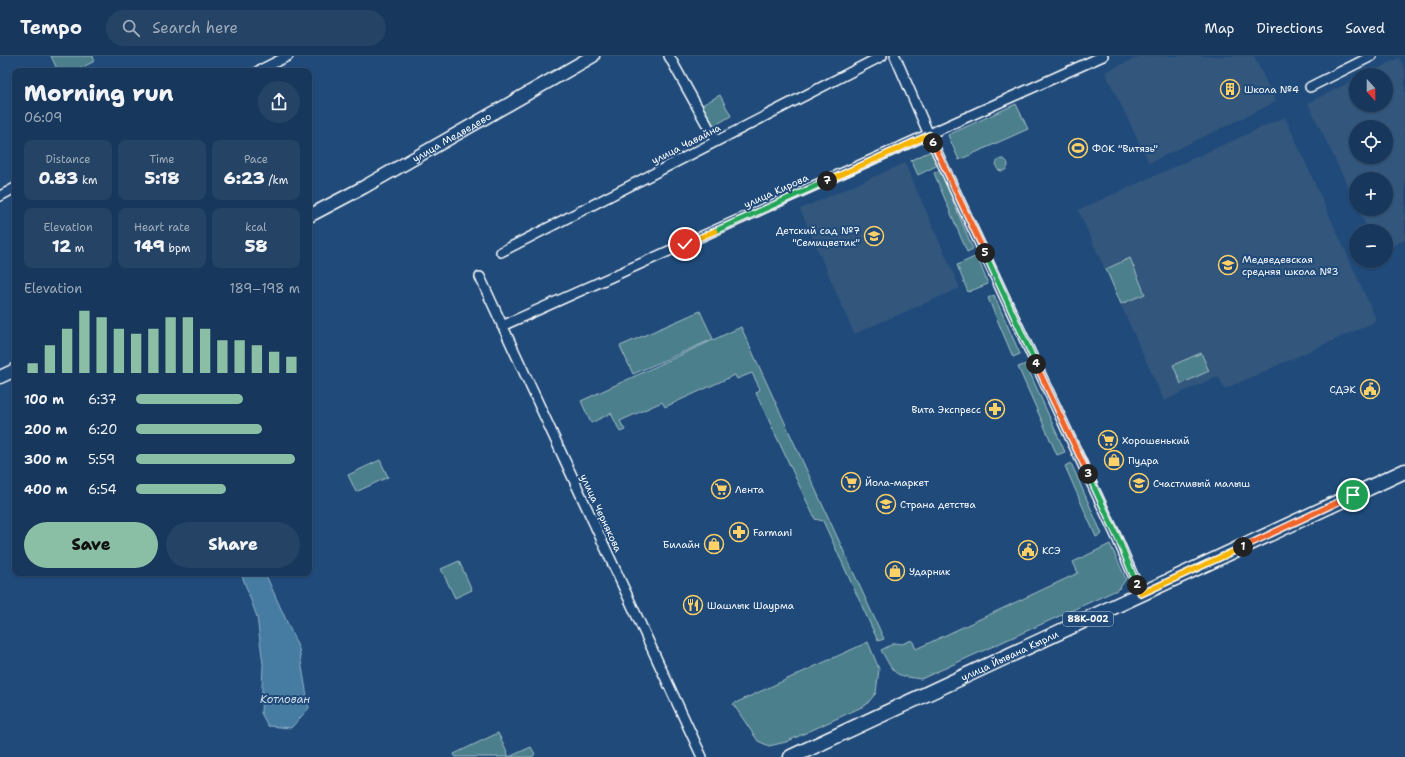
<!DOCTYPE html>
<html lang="en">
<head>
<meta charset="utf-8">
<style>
	body { margin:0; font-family:"Shantell Sans",sans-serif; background:#244365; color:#f1f3f6; height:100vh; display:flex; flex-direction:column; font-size:15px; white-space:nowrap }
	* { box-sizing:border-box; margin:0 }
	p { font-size:13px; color:#9eacbb }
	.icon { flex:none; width:22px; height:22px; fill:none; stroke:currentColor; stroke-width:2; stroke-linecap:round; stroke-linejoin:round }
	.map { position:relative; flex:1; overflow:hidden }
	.drawer { position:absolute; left:12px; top:12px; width:300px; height:508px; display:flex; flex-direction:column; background:#17385c; border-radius:8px; box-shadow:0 1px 3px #0004,0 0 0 1px #365272 }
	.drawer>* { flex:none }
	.needle { width:26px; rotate:159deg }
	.controls { position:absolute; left:1349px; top:12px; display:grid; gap:8px }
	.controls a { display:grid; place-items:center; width:44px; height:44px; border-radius:50%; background:#17385c; box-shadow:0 1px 3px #0004,0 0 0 1px #365272; font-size:20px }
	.pin { position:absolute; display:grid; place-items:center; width:34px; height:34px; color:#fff; margin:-17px; border:2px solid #fff; border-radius:50%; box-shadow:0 1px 4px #0007 }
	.km { position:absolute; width:20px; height:20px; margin:-10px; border-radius:50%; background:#222; color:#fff; font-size:11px; line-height:20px; text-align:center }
	.round { display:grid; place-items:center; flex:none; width:42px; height:42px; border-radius:21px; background:#244365 }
	.overview { display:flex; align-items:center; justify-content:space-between; height:68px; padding:0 12px }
	h1 { font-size:22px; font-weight:800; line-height:30px }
	.metrics { display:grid; grid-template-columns:repeat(3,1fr); gap:6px; height:68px; padding:4px 12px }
	.metrics div { display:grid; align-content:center; border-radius:8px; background:#244365; text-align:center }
	.metrics b { font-size:17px; font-weight:800 }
	.metrics small { font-size:11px; font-weight:400 }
	.metrics p { font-size:11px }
	.chart { height:112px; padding:8px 12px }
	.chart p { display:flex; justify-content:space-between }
	.chart svg { width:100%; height:72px; margin-top:4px; stroke:#8abfa5; stroke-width:6 }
	.cta { display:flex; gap:8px; margin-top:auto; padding:8px 12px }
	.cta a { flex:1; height:46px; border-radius:24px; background:#8abfa5; color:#111; font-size:16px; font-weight:800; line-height:46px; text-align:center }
	.cta a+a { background:#244365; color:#f1f3f6 }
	ul { padding:0 12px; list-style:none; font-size:13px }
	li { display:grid; grid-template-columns:64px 48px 1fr; align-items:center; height:30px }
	li i { height:10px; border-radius:5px; background:#8abfa5 }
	header { display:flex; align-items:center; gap:24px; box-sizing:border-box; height:56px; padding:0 20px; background:#17385c; border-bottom:1px solid #365272 }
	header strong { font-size:19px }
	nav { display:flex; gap:22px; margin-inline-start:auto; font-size:14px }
	.search { width:280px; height:36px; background:#244365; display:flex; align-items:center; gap:10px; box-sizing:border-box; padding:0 14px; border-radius:22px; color:#9eacbb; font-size:15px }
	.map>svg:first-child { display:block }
	.built { fill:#33567c; fill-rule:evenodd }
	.green { fill:#4b7f8c; stroke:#a5bfc6 }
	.water { fill:#467ca2; stroke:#90b0c7 }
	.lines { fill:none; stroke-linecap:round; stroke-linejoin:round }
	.street-casing { stroke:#fff; stroke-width:12 }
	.secondary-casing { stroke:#fff; stroke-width:15 }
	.primary-casing { stroke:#fff; stroke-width:17 }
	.street { stroke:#1f4a7a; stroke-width:9 }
	.secondary { stroke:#1f4a7a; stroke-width:12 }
	.primary { stroke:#1f4a7a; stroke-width:14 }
	.split-1-casing { stroke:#fff; stroke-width:8 }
	.split-2-casing { stroke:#fff; stroke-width:8 }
	.split-3-casing { stroke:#fff; stroke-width:8 }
	.split-4-casing { stroke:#fff; stroke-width:8 }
	.split-5-casing { stroke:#fff; stroke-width:8 }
	.split-6-casing { stroke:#fff; stroke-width:8 }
	.split-7-casing { stroke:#fff; stroke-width:8 }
	.split-8-casing { stroke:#fff; stroke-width:8 }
	.split-9-casing { stroke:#fff; stroke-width:8 }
	.split-1 { stroke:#f0652b; stroke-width:5 }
	.split-2 { stroke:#f5b400; stroke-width:5 }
	.split-3 { stroke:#22a559; stroke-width:5 }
	.split-4 { stroke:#f0652b; stroke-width:5 }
	.split-5 { stroke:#22a559; stroke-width:5 }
	.split-6 { stroke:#f0652b; stroke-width:5 }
	.split-7 { stroke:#f5b400; stroke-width:5 }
	.split-8 { stroke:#22a559; stroke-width:5 }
	.split-9 { stroke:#f5b400; stroke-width:5 }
	.labels { text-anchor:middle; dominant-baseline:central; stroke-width:4; stroke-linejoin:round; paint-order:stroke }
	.shield { fill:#1f4a7a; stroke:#bcc9d7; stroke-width:1 }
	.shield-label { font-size:9px; font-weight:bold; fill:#fff }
	.poi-label { font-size:10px; fill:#fff; stroke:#1f4a7a; text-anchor:start }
	.street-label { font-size:10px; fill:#fff; stroke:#1f4a7a }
	.water-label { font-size:11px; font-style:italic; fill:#d1dee8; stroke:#1f4a7a }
</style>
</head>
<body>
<header>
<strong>Tempo</strong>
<div class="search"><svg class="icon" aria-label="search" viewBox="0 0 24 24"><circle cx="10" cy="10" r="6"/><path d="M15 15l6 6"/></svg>Search here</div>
<nav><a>Map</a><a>Directions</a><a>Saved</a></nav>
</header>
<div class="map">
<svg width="1405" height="701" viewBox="0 0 1405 701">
	<rect width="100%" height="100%" fill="#1f4a7a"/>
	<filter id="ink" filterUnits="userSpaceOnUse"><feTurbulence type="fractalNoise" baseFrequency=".025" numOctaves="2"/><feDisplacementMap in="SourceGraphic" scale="8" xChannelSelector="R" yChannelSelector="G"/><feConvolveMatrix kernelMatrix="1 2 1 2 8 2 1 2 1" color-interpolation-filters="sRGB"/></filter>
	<g filter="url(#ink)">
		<path class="built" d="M 1140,0 L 1254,0 L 1276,46 L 1149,107 L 1105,16 Z
			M 1399,2 L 1405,13 L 1405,184 L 1386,193 L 1386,175 L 1368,175 L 1358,153 L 1386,153 L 1386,123 L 1356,123 L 1356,148 L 1308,47 L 1356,23 L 1356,49 L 1386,49 L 1386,19 L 1365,19 ZM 1356,71 L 1386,71 L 1386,101 L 1356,101 Z
			M 1285,61 L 1377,265 L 1225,333 L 1218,320 L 1164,345 L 1078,154 Z
			M 905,107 L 960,232 L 854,278 L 800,153 Z"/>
		<path class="green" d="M 51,0 L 93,0 L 94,3 L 93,6 L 74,15 L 58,15 Z
			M 720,39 L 731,60 L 714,70 L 702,49 Z
			M 1016,48 L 1028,73 L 959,104 L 948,79 Z
			M 931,95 L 938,109 L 918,119 L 911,104 Z
			M996 109a6 6 0 1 1 12 0a6 6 0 1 1-12 0Z
			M 940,114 L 973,193 L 967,196 L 934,117 Z
			M 977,200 L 988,228 L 968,236 L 957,209 Z
			M 1130,202 L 1145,238 L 1121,248 L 1106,213 Z
			M 994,239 L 1020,298 L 1013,301 L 988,242 Z
			M 700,255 L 713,283 L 633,318 L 620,290 Z
			M 741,271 L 884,583 L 878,585 L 823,465 L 815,463 L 756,337 L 760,333 L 752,317 L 737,323 L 735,319 L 665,351 L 662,346 L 620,365 L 625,374 L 620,376 L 611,357 L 591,367 L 581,345 Z
			M 1201,297 L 1209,315 L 1181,328 L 1173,309 Z
			M 1026,308 L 1065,396 L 1057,399 L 1018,311 Z
			M 380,404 L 388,421 L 356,436 L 348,419 Z
			M 1071,407 L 1102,478 L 1096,481 L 1065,410 Z
			M 1110,488 L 1126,523 L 1119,533 L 921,623 C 892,619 895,619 881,594 L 895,587 L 902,588 L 912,584 L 916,593 L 1078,517 L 1073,506 Z
			M 459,505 L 472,534 L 455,542 L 441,513 Z
			M 868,586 L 879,613 L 876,637 L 866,649 L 786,686 L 769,690 L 758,685 L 733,648 Z
			M 498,677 L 509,701 L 455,701 L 454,698 Z
			M 531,691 L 535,698 L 533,700 L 533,701 L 509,701 Z"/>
		<path class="water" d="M 241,517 L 265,517 L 299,593 L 309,652 L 291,672 L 268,670 L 261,657 L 263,608 L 257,561 Z"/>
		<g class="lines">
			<g class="street-casing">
				<path id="street" d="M 669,0 L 716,85
					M 895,0 L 929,79 L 1117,482 L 1141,538
					M 258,15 L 288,0
					M 1310,31 L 1372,0
					M 0,140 L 15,132
					M 501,196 L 882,0
					M 480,221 L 702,701
					M 502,270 L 1103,0"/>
			</g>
			<g class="secondary-casing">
				<g id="secondary">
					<path id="s1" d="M 309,160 L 364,131 L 593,0"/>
					<path d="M 0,321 L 15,314"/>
				</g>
			</g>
			<g class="primary-casing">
				<g id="primary">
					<path id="s2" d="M 791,701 L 1405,415"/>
				</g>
			</g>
			<use href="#street" class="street"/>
			<use href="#secondary" class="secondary"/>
			<use href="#primary" class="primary"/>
		</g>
	</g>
	<g class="lines" filter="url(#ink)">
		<g class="split-1-casing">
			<path id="split-1" d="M 1243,491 L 1353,439"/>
		</g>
		<g class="split-2-casing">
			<path id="split-2" d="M 1137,529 L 1141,538 L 1243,491"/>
		</g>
		<g class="split-3-casing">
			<path id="split-3" d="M 1088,418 L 1118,482 L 1137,529"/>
		</g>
		<g class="split-4-casing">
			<path id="split-4" d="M 1036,308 L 1088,418"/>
		</g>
		<g class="split-5-casing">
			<path id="split-5" d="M 985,197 L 1036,308"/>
		</g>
		<g class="split-6-casing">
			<path id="split-6" d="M 933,87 L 985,197"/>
		</g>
		<g class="split-7-casing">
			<path id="split-7" d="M 827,125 L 929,79 L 933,87"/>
		</g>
		<g class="split-8-casing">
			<path id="split-8" d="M 715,175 L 827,125"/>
		</g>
		<g class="split-9-casing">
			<path id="split-9" d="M 685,188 L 715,175"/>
		</g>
		<use href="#split-1" class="split-1"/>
		<use href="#split-2" class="split-2"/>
		<use href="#split-3" class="split-3"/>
		<use href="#split-4" class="split-4"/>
		<use href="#split-5" class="split-5"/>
		<use href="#split-6" class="split-6"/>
		<use href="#split-7" class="split-7"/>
		<use href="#split-8" class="split-8"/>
		<use href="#split-9" class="split-9"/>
	</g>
	<defs>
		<g id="building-ring" transform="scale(1)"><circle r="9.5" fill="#1f4a7a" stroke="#ffd166" stroke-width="1.5"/><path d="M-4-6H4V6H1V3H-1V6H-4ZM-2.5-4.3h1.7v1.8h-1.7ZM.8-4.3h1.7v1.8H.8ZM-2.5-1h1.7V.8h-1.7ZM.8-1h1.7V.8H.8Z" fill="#ffd166"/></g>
		<g id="stadium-ring" transform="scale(1)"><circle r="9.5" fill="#1f4a7a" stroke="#ffd166" stroke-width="1.5"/><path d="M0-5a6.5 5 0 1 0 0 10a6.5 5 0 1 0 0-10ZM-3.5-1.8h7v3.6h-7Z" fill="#ffd166"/></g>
		<g id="school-ring" transform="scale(1)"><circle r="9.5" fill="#1f4a7a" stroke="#ffd166" stroke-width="1.5"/><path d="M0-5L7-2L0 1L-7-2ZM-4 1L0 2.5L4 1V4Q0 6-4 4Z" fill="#ffd166"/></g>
		<g id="civic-ring" transform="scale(1)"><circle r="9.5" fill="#1f4a7a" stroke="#ffd166" stroke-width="1.5"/><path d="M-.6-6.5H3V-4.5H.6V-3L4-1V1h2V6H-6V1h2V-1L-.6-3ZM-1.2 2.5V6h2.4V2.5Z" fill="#ffd166"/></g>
		<g id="pharmacy-ring" transform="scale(1)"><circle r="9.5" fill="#1f4a7a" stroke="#ffd166" stroke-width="1.5"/><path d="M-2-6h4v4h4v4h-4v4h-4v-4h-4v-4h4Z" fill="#ffd166"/></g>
		<g id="supermarket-ring" transform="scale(1)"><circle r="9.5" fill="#1f4a7a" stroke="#ffd166" stroke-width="1.5"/><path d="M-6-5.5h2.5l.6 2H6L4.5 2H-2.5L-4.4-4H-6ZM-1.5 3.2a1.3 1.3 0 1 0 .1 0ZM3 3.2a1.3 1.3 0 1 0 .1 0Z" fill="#ffd166"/></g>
		<g id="shop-ring" transform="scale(1)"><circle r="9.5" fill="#1f4a7a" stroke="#ffd166" stroke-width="1.5"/><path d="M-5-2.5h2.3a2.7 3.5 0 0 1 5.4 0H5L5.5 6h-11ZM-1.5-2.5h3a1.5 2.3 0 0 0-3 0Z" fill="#ffd166"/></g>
		<g id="restaurant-ring" transform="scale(1)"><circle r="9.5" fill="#1f4a7a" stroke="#ffd166" stroke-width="1.5"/><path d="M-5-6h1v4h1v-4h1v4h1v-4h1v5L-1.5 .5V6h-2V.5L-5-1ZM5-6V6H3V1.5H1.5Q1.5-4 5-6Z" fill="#ffd166"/></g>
	</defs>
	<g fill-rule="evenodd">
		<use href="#building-ring" x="1230" y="33"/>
		<use href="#stadium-ring" x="1078" y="92"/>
		<use href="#school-ring" x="874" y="180"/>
		<use href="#school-ring" x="1228" y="209"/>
		<use href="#civic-ring" x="1370" y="333"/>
		<use href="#pharmacy-ring" x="995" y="353"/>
		<use href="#supermarket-ring" x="1108" y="384"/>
		<use href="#shop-ring" x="1114" y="404"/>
		<use href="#supermarket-ring" x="851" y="426"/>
		<use href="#school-ring" x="1139" y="427"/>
		<use href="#supermarket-ring" x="721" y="433"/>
		<use href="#school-ring" x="886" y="448"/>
		<use href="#pharmacy-ring" x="739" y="476"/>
		<use href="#shop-ring" x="714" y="488"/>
		<use href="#civic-ring" x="1028" y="494"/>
		<use href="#shop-ring" x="895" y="515"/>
		<use href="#restaurant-ring" x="693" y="549"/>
	</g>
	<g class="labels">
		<rect class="shield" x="1063" y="556" width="50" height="14" rx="3"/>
		<g class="shield-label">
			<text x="1088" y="563">88К-002</text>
		</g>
		<g class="poi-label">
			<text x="1244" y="33">Школа №4</text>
			<text x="1092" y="92">ФОК "Витязь"</text>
			<text x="860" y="174" text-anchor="end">Детский сад №7<tspan x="860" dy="12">"Семицветик"</tspan></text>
			<text x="1242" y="203">Медведевская<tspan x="1242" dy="12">средняя школа №3</tspan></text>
			<text x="1356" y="333" text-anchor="end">СДЭК</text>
			<text x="981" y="353" text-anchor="end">Вита Экспресс</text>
			<text x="1122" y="384">Хорошенький</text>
			<text x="1128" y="404">Пудра</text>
			<text x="865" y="426">Йола-маркет</text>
			<text x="1153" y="427">Счастливый малыш</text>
			<text x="735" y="433">Лента</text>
			<text x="900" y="448">Страна детства</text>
			<text x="753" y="476">Farmani</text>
			<text x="700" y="488" text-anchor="end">Билайн</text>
			<text x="1042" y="494">КСЭ</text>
			<text x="909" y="515">Ударник</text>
			<text x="707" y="549">Шашлык Шаурма</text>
		</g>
		<g class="street-label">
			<text stroke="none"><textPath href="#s1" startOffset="163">улица Медведево</textPath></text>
			<text transform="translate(686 88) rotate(-27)">улица Чавайна</text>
			<text transform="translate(776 135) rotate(-24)">улица Кирова</text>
			<text transform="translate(601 457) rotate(65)">улица Чернякова</text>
			<text stroke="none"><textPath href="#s2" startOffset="241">улица Йывана Кырли</textPath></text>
		</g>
		<g class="water-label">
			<text x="285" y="643">Котлован</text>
		</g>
	</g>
</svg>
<div class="controls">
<a><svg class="needle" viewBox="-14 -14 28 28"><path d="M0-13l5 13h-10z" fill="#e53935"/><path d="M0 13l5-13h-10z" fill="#9eacbb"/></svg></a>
<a><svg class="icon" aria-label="locate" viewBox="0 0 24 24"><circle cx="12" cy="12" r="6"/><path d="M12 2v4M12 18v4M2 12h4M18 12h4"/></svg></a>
<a>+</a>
<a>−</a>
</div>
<div class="pin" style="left:1353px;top:439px;background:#1e9e55"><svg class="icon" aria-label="arrive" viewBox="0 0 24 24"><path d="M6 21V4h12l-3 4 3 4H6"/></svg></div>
<div class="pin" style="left:685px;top:188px;background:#d93025"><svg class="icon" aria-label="check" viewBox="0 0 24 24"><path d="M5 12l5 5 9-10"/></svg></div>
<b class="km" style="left:1243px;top:491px">1</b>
<b class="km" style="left:1137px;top:529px">2</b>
<b class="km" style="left:1088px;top:418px">3</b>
<b class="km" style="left:1036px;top:308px">4</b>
<b class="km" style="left:985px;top:197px">5</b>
<b class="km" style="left:933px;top:87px">6</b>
<b class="km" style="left:827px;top:125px">7</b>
<section class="drawer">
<div class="overview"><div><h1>Morning run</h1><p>06:09</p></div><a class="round"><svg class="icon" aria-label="share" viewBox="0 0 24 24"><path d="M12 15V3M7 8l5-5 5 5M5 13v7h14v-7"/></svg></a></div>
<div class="metrics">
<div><p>Distance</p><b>0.83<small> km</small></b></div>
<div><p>Time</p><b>5:18</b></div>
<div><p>Pace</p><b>6:23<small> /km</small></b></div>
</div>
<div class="metrics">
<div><p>Elevation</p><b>12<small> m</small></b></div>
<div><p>Heart rate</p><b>149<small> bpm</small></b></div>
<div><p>kcal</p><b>58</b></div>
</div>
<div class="chart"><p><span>Elevation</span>189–198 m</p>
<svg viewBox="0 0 160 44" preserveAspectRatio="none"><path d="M5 44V38M15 44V27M25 44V17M35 44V6M45 44V10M55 44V17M65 44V20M75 44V17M85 44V10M95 44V10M105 44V17M115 44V24M125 44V24M135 44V27M145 44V31M155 44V34"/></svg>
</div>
<ul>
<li><b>100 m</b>6:37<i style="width:65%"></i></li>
<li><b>200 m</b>6:20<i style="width:77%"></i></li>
<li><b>300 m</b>5:59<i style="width:97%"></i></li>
<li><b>400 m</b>6:54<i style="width:55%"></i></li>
</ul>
<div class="cta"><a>Save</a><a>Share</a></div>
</section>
</div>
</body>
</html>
